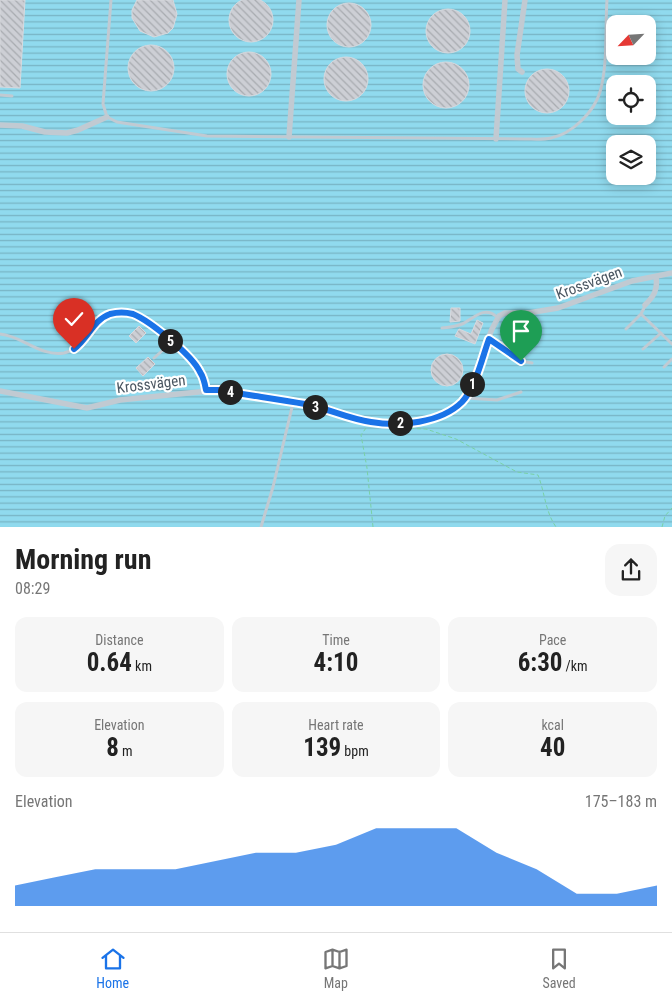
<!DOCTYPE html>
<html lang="en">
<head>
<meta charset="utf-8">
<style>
	body { margin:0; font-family:"Roboto Condensed",sans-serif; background:#f6f6f6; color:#222; height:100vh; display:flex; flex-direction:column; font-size:19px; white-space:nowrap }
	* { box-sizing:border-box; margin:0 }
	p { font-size:16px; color:#767676 }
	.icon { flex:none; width:28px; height:28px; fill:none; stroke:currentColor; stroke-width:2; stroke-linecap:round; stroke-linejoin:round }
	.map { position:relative; height:527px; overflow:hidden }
	.details { display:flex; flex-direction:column; background:#fff; flex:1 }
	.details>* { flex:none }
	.needle { width:32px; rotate:245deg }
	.controls { position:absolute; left:606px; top:15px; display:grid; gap:10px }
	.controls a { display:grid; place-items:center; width:50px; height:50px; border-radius:10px; background:#fff; box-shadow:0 2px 12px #0003; font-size:25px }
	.pin { position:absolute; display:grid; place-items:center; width:42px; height:42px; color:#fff; margin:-51px -21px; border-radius:50% 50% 50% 0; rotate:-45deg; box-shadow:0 0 5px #0007 }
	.pin .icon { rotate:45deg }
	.km { position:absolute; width:25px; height:25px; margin:-12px; border-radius:50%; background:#222; color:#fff; font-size:14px; line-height:25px; text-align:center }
	.round { display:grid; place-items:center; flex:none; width:52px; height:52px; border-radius:15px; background:#f6f6f6 }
	.head { display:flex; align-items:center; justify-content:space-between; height:85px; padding:0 15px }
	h1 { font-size:28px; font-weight:700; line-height:38px }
	.stats { display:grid; grid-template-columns:repeat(3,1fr); gap:8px; height:85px; padding:5px 15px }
	.stats div { display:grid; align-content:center; border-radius:12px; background:#f6f6f6; text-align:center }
	.stats b { font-size:25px; font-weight:700 }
	.stats small { font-size:14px; font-weight:400 }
	.stats p { font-size:14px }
	.chart { height:140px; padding:10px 15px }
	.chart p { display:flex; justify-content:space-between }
	.chart svg { width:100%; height:90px; margin-top:5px; fill:#1a73e8; opacity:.7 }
	.menu { display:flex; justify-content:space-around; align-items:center; height:70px; border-top:1px solid #e0e0e0; background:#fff; font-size:14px; color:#767676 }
	.menu a { display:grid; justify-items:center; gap:2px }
	.menu .on { color:#1a73e8 }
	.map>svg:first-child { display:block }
	.water { fill:url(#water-rules); fill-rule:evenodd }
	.building { fill:url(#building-back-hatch); stroke:#d7d9de }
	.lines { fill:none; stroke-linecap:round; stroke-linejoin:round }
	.path { stroke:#7ad0a6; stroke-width:1; stroke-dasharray:4 2.5; stroke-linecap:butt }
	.lane { stroke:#c1cad2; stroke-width:3 }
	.street { stroke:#c1cad2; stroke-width:5.5 }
	.route-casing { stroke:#fff; stroke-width:10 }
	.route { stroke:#1a73e8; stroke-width:6 }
	.labels { text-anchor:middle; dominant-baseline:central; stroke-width:4.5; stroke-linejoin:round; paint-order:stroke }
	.street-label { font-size:15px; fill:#4a5661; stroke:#fff }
</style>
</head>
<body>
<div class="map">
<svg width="672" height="527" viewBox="0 0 672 527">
	<defs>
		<pattern id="water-rules" width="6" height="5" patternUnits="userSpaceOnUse" patternTransform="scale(1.25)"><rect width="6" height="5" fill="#90daee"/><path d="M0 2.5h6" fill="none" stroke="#78b4c4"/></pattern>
		<pattern id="building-back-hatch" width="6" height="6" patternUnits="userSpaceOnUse" patternTransform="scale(1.25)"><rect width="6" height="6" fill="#cdcfd5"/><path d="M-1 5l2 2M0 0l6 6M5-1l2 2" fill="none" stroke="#a8abb0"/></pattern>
	</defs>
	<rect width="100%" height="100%" fill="#f5f3f3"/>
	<path class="water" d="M 0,0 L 672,0 L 672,527 L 0,527 ZM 615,24 L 648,24 L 648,56 L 615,56 ZM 615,84 L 648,84 L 648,116 L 615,116 ZM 615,144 L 648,144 L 648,176 L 615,176 Z"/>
	<path class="building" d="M229 20a22 22 0 1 1 44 0a22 22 0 1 1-44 0Z
		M 0,0 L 25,0 L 20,88 L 0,87 Z
		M 137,0 L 173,0 L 177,14 L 173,28 L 168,33 L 154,37 L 140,31 L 132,18 L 132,10 Z
		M327 25a22 22 0 1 1 44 0a22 22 0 1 1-44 0Z
		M426 31a22 22 0 1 1 44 0a22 22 0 1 1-44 0Z
		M128 68a23 23 0 1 1 46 0a23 23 0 1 1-46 0Z
		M227 74a22 22 0 1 1 44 0a22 22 0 1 1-44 0Z
		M324 79a22 22 0 1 1 44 0a22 22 0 1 1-44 0Z
		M423 85a23 23 0 1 1 46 0a23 23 0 1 1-46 0Z
		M525 91a22 22 0 1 1 44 0a22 22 0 1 1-44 0Z
		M 451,308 L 460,308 L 460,321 L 450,322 Z
		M 477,320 L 483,323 L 475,344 L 455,336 L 459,329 L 471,334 Z
		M 139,326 L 146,333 L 136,343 L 129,336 Z
		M431 370a16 16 0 1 1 32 0a16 16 0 1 1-32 0Z
		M 148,357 L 155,364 L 143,376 L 136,368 Z"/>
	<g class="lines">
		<path class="path" d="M 366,428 L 361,435 L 367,468 L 373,527
			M 404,428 L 426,429 L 456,439 L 517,472 L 538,475 C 545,493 545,511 556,527
			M 662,527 L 665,516 L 672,508"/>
		<path class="lane" d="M 111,0 L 103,104 L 107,117 L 117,122 L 207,136 L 525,139 C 533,139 543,140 551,138 C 572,134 594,112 600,92 C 608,64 605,29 607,0
			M 0,95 L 12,96
			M 645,306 L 641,314 L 672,344
			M 442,328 C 449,327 455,327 462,324 C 473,319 484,305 497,317
			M 626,329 L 641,314
			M 0,334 C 23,336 40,357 64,353 C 87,348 89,322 109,314 C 117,312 124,312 132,314 C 150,320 188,353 199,369 C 203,376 205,383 206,390
			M 489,339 L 521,361 L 532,363
			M 643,349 L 661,333
			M 154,358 L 171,343
			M 664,367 L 672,359
			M 466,398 L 497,400 L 521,392
			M 261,527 L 273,487 L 293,403"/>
		<path class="street" d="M 522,72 L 518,69 L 517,55 L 525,0
			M 0,125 L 22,126 L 45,132 L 67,133 L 78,130 L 107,117
			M 289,137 L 299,0
			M 496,139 L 505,0
			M 645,305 C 654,296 658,290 656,277
			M 0,391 L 87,408 L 120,400 L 218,390 L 306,405 L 371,422 L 418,421 L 445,414 L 465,398 L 492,329 L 499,316 L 505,313 L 528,313 L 558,308 L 632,281 L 672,273"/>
	</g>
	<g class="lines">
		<g class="route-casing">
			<path id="route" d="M 74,349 C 88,339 93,320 110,314 C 118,312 125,312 133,314 C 150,321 192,355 200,372 C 204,378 205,384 206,390 L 218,390 C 247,395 276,399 305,404 C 327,408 348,419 371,422 C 399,427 441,423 462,402 C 476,387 482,358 489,339 L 521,361"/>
		</g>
		<use href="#route" class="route"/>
	</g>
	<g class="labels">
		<g class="street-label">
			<text transform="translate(589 283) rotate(-20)">Krossvägen</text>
			<text transform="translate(151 384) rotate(-7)">Krossvägen</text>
		</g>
	</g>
</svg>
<div class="controls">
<a><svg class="needle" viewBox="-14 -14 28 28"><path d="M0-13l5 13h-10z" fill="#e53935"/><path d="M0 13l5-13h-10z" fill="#767676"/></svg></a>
<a><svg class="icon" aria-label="locate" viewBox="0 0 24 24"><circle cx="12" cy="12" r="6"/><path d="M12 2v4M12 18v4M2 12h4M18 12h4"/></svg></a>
<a><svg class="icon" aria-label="layers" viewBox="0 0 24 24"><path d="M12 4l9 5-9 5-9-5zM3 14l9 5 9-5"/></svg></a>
</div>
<div class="pin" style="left:521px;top:361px;background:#1e9e55"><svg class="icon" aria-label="arrive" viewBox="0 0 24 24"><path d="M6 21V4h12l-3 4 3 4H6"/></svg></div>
<div class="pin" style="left:74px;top:349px;background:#d93025"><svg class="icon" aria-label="check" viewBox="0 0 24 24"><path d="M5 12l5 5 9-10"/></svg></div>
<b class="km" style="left:472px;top:384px">1</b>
<b class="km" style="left:400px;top:423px">2</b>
<b class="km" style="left:315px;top:407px">3</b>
<b class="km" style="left:230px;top:392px">4</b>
<b class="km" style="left:170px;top:341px">5</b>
</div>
<section class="details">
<div class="head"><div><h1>Morning run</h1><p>08:29</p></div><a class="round"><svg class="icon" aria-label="share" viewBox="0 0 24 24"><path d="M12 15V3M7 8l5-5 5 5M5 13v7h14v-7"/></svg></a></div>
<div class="stats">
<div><p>Distance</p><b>0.64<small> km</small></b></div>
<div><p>Time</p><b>4:10</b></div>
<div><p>Pace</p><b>6:30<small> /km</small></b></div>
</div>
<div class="stats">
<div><p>Elevation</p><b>8<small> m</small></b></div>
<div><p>Heart rate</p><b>139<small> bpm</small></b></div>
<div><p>kcal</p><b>40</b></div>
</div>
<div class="chart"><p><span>Elevation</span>175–183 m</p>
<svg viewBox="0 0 160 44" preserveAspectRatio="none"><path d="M0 44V34L10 30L20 26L30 26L40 26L50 22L60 18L70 18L80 14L90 6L100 6L110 6L120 18L130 26L140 38L150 38L160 34V44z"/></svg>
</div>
</section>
<nav class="menu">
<a class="on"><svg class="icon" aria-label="home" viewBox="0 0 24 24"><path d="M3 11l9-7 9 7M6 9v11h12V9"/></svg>Home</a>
<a><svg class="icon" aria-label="map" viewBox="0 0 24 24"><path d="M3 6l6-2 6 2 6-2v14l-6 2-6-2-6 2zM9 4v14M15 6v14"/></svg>Map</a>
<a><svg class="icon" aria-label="saved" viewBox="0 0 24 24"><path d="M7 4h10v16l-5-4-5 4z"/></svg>Saved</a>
</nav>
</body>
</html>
